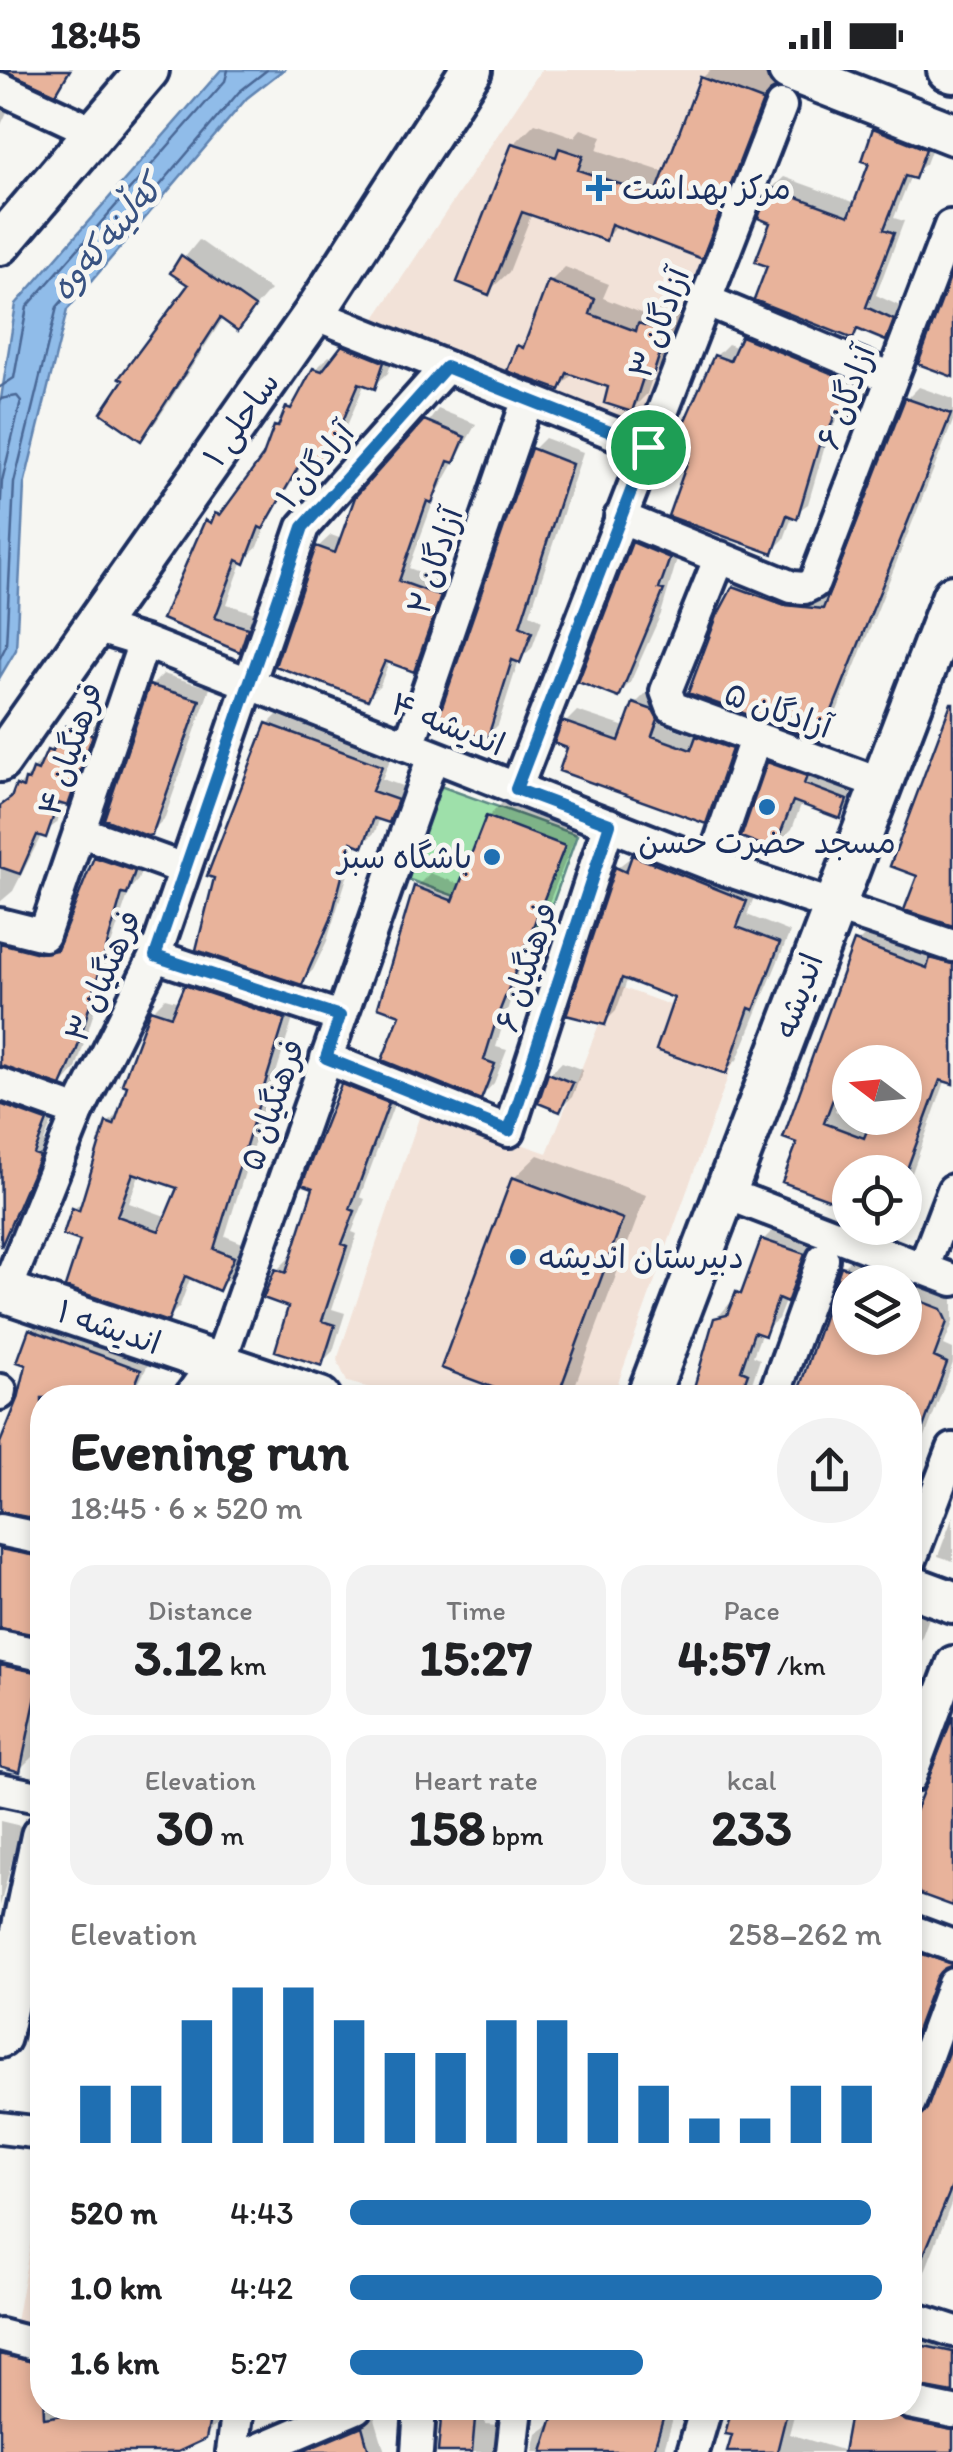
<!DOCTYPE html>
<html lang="en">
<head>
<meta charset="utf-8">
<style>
	body { margin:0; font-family:Itim,"Playpen Sans Arabic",sans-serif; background:#f2f2f2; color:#202124; height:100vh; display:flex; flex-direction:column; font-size:38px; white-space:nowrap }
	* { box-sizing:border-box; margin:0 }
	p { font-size:32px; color:#757577 }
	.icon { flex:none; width:55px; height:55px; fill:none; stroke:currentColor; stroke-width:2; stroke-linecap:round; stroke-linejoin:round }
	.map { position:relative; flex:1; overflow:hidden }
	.details { position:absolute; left:30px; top:1315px; width:892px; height:1035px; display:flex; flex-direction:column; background:#fff; border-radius:40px; box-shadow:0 5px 15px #0003 }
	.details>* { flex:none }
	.needle { width:65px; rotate:286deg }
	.tools { position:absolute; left:832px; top:975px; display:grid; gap:20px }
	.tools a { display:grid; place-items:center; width:90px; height:90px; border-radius:50%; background:#fff; box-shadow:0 5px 15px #0003; font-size:50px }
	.pin { position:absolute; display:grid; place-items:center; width:85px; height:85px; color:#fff; margin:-42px; border:5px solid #fff; border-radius:50%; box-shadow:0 2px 10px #0007 }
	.round { display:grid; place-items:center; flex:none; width:105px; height:105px; border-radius:52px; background:#f2f2f2 }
	.overview { display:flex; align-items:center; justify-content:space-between; height:170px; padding:0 40px }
	h1 { font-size:55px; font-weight:700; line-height:75px }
	.metrics { display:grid; grid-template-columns:repeat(3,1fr); gap:15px; height:170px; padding:10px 40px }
	.metrics div { display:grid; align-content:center; border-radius:25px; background:#f2f2f2; text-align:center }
	.metrics b { font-size:50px; font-weight:700 }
	.metrics small { font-size:28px; font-weight:400 }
	.metrics p { font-size:28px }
	.chart { height:280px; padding:20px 40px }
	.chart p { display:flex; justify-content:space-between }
	.chart svg { width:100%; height:180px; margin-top:10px; stroke:#1f6fb2; stroke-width:6 }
	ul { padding:0 40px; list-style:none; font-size:32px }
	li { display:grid; grid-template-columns:160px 120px 1fr; align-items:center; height:75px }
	li i { height:25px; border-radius:12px; background:#1f6fb2 }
	.status { display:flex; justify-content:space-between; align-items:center; height:70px; padding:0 50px; background:#fff; direction:ltr }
	.status svg { height:28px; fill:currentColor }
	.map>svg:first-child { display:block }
	.built { fill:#f2e2d8 }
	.pitch { fill:#9ee0aa; stroke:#5c8884; stroke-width:2.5 }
	.water { fill:#90bce9; stroke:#6184b1; stroke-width:2.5 }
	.shadow { fill:#0003; fill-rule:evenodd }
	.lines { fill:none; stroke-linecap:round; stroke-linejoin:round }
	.shore { stroke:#4a6796; stroke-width:2.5 }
	.building { fill:#e8b39b; stroke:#1b2f5e; stroke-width:2.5; fill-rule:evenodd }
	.street-casing { stroke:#1b2f5e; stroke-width:38 }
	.secondary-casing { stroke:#1b2f5e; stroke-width:48 }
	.street { stroke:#f6f6f2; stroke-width:30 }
	.secondary { stroke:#f6f6f2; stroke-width:40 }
	.route-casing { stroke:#fff; stroke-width:20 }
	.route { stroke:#1f6fb2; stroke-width:12 }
	.poi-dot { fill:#1f6fb2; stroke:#f6f6f2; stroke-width:4 }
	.labels { text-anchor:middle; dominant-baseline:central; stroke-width:10; stroke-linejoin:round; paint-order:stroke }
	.poi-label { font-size:32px; fill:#1b2f5e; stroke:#f6f6f2; text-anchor:start }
	.street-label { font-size:32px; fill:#1b2f5e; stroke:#f6f6f2 }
	.water-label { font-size:35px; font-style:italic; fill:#385281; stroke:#f6f6f2 }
</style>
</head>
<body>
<div class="status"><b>18:45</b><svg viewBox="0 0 49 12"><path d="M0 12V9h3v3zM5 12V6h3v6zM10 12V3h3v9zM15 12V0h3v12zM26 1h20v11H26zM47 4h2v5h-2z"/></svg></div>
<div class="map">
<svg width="953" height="2382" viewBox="0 0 953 2382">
	<rect width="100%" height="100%" fill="#f6f6f2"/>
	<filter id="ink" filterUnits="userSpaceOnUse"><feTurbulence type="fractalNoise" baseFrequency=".01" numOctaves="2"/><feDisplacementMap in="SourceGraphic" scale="20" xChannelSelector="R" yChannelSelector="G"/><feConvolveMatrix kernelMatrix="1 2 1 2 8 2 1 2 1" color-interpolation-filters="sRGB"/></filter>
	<g filter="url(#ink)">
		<path class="built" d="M 541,0 L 754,0 L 779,9 L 638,363 L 369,257 Z
			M 615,915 L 744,962 L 613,1327 L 405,1327 L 347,1312 L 337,1290 L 422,1039 L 547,1083 Z
			M 42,2110 L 42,2274 L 13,2268 Z"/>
		<path class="pitch" d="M 440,716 L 577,765 L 544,858 L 407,809 Z"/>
		<path class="water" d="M 221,0 L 283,0 L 247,28 L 67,240 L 24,415 L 16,580 L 0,607 L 0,335 L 16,234 Z"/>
		<path class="shadow" d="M 711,0 L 755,0 L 782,10 L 722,165 L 701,186 L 619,154 L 605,168 L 532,143 L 509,202 L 488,222 L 514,74 L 535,53 L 574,67 L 581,59 L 602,66 L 597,80 L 667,103 L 702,8 Z
			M 0,18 L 14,27 L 0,57 Z
			M 887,48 L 936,67 L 926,94 L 911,105 L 894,148 L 904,151 L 876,225 L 904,238 L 897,257 L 885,268 L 861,258 L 853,266 L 770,195 L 772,118 L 784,107 L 856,133 L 872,91 L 876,60 Z
			M 199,170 L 270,220 L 238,257 L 224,247 L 156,352 L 140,368 L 192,214 L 173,202 Z
			M 565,197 L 609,214 L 603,228 L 649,246 L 656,239 L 680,247 L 666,290 L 654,302 L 647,324 L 632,339 L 612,315 L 574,303 L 560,317 L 519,277 L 530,265 L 550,212 Z
			M 755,255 L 874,317 L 868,335 L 856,347 L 842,341 L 827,369 L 808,434 L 793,445 L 784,469 L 772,481 L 694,381 L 716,286 L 728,274 L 739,278 Z
			M 358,264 L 396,279 L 388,303 L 374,316 L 365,313 L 338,377 L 324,390 L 309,384 L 269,449 L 258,477 L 243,490 L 227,534 L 260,545 L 253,566 L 239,579 L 165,547 L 208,452 L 230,431 L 265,387 L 276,357 L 315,300 L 329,286 L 335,289 Z
			M 919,317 L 953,329 L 953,351 L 831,656 L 819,668 L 735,517 L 747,505 L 798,523 L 830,527 L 907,329 Z
			M 438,339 L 476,354 L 435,427 L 409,498 L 451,514 L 426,587 L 414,599 L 390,590 L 380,615 L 368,627 L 318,477 L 331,465 L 342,469 Z
			M 545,368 L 583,382 L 530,544 L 542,550 L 532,578 L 519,590 L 498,655 L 486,667 L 533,380 Z
			M 646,462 L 681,476 L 661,544 L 630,613 L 618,625 L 634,474 Z
			M 163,604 L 210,618 L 164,750 L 152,762 L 151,616 Z
			M 647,622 L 665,629 L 669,636 L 662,654 L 698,667 L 711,655 L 742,667 L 718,739 L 706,751 L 571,676 L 565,653 L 577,641 L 625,657 L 635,634 Z
			M 280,642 L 392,685 L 382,709 L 408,718 L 401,739 L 389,750 L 380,747 L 375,762 L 363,774 L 358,772 L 327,871 L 313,900 L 301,912 L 217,807 L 268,654 Z
			M 80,645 L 103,653 L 80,721 L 64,732 L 57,753 L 42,764 L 13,821 L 0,832 L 1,737 Z
			M 787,675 L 863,712 L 858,728 L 839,746 L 802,732 L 792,759 L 774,777 L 769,693 Z
			M 502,733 L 577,762 L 511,928 L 496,977 L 507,980 L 494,1013 L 481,1027 L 416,817 L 430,803 L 462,815 L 488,747 Z
			M 646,775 L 757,820 L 747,845 L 790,862 L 737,990 L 725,1001 L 677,927 L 628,908 L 616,941 L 605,952 L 617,798 Z
			M 109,776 L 145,789 L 138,810 L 130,819 L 106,890 L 110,891 L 76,999 L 64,1012 L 0,994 L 0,873 L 11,862 L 53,872 L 63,870 L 97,788 Z
			M 869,861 L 953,879 L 953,1006 L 946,1009 L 905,1122 L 905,1102 L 850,1102 L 850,1146 L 840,1142 L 844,1132 L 800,1071 L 857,873 ZM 850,992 L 905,992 L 905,1048 L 875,1048 L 872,1055 L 835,1041 L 850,1005 Z
			M 199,904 L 297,936 L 225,1166 L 245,1174 L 232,1205 L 219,1218 L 191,1206 L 180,1236 L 167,1249 L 83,1170 L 74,1139 L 86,1128 L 108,1053 L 121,1040 L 152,941 L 165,928 L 180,932 L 186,917 ZM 140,1102 L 180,1117 L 168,1147 L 129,1133 Z
			M 562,992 L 583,1000 L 572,1027 L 560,1039 L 550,1004 Z
			M 355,1003 L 399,1021 L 360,1127 L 365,1129 L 352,1162 L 357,1164 L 332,1239 L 345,1243 L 333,1281 L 321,1293 L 277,1200 L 289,1188 L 293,1190 L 343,1015 Z
			M 0,1016 L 57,1039 L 44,1072 L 50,1074 L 22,1139 L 10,1151 L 0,1147 Z
			M 538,1085 L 646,1125 L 576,1313 L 561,1328 L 528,1328 L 514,1108 Z
			M 777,1156 L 817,1170 L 801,1216 L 786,1229 L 778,1249 L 762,1262 L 753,1286 L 760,1289 L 747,1328 L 691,1328 L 716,1249 L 747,1214 L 763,1170 Z
			M 855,1185 L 953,1227 L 953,1252 L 944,1275 L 953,1279 L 953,1293 L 910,1406 L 910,1328 L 796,1328 L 843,1197 ZM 850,1212 L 905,1212 L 905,1268 L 850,1268 Z
			M 43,1248 L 151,1289 L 131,1328 L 42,1328 L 42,1441 L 38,1446 L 0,1440 L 0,1388 L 21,1329 L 31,1260 Z
			M 953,1446 L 953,1491 L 938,1486 Z
			M 0,1469 L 42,1479 L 42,1565 L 0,1555 Z
			M 910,1523 L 934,1534 L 910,1599 Z
			M 0,1574 L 42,1588 L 42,1641 L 33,1686 L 20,1699 L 0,1694 Z
			M 0,1751 L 21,1756 L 0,1836 Z
			M 910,1862 L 953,1880 L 953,1894 L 946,1895 L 910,1993 Z
			M 42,1962 L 42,2007 L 32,2005 Z
			M 953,1976 L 953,2129 L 920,2214 L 910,2224 L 910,2033 L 926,2040 L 931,2036 Z
			M 910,2258 L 953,2267 L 953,2322 L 910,2312 Z
			M 0,2286 L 42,2298 L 42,2338 L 221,2338 L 218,2353 L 204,2366 L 174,2382 L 0,2382 Z
			M 445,2338 L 486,2338 L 485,2354 L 499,2355 L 497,2382 L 441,2382 Z
			M 558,2338 L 676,2338 L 663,2382 L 533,2382 L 537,2364 L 554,2352 Z
			M 735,2338 L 796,2338 L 789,2364 L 845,2381 L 854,2338 L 910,2338 L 953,2346 L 953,2382 L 729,2382 Z
			M 374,2345 L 385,2382 L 288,2382 Z"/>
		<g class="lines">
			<path class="shore" d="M 0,317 L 14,308 L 27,237 L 225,11 L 228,0
				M 0,329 L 17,326 L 21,331 L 2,411 L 0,447
				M 0,588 L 6,576 L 14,413 L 57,237 L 239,22 L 267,0"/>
		</g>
		<path class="building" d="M 3,0 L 70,0 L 56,24 Z
			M 700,7 L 763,31 L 702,189 L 611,154 L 606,171 L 522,142 L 489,225 L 457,212 L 512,73 L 556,87 L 559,78 L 583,86 L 578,100 L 655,126 Z
			M 873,58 L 926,79 L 915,109 L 905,106 L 884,159 L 894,163 L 866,237 L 894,250 L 886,271 L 857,259 L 853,269 L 754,230 L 767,196 L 755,192 L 770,153 L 758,148 L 770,117 L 849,146 L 869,93 L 862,91 Z
			M 181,185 L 255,237 L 238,261 L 220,248 L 141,371 L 101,343 L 123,310 L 119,308 L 188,215 L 170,203 Z
			M 951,205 L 953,206 L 953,307 L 918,294 Z
			M 548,211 L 595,229 L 590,244 L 636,261 L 638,253 L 667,262 L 652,308 L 644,305 L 632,342 L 604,333 L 608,317 L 567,303 L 560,320 L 507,301 L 517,275 L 523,278 Z
			M 741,266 L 843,308 L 840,319 L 864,329 L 856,350 L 836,341 L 824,376 L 819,375 L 797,449 L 787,445 L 773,484 L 668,446 L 691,382 L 674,375 L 714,285 L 730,291 Z
			M 342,275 L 384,292 L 375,319 L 359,313 L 325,393 L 305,385 L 263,459 L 259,457 L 245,494 L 237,490 L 215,548 L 248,558 L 240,582 L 162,549 L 205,450 L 211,453 L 215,443 L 220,445 L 263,386 L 274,356 L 278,357 L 286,337 L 291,339 L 313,298 L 322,301 Z
			M 905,328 L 951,344 L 820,671 L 688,623 L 717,546 L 733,516 L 785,535 L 823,539 Z
			M 424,350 L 465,367 L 454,393 L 448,391 L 432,433 L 427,431 L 399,511 L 441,526 L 414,602 L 385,591 L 368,630 L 275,596 L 316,476 L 335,483 L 355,427 Z
			M 531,378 L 572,394 L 520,556 L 532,562 L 520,593 L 512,590 L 487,670 L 437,651 Z
			M 632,472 L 670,488 L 659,519 L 664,520 L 619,628 L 578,612 Z
			M 149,615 L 200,630 L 152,765 L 147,766 L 104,749 Z
			M 633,633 L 653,640 L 658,649 L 652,666 L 691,680 L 696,666 L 732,679 L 706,754 L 559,701 L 567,678 L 554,673 L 562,651 L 619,671 Z
			M 951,633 L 953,633 L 953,856 L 904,840 L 917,806 L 890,796 Z
			M 266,653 L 382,696 L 372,721 L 398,730 L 389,753 L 374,748 L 363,777 L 351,772 L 331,849 L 302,915 L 196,880 L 214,808 L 207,806 Z
			M 66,656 L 93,665 L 68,736 L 58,733 L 46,768 L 37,765 L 20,804 L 0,797 L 0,736 L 11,728 L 16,715 L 23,718 L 25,709 L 29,710 L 33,699 L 38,701 L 47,680 L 52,682 Z
			M 767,692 L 807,706 L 804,714 L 847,730 L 840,749 L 793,731 L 774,780 L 741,767 Z
			M 486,746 L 565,776 L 498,945 L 484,990 L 495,994 L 481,1030 L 382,990 L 400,945 L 378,937 L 414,816 L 453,831 Z
			M 632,785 L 747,831 L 737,857 L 780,873 L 754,940 L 749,938 L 726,1004 L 656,980 L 674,928 L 622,908 L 605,955 L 566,945 L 615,797 L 626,802 Z
			M 94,787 L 135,801 L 127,825 L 122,824 L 77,979 L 61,1016 L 0,996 L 0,873 L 39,883 L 57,880 Z
			M 854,871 L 927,898 L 930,888 L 953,894 L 953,1014 L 940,1010 L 906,1102 L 850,1102 L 850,1137 L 782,1112 L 797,1073 L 783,1068 ZM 850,992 L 905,992 L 905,1048 L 872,1048 L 864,1068 L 824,1053 L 842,1005 L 850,1008 Z
			M 184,915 L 285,949 L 214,1179 L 234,1187 L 219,1221 L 185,1206 L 168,1252 L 65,1217 L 80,1171 L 63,1165 L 72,1138 L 79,1141 L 106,1052 L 114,1055 L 127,1016 L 122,1014 L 150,939 L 171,946 ZM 133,1103 L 177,1118 L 159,1161 L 117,1146 Z
			M 548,1003 L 573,1013 L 560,1042 L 538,1033 Z
			M 341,1014 L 389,1033 L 350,1139 L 355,1141 L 342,1174 L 347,1176 L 322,1251 L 335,1255 L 322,1296 L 275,1281 L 288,1237 L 263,1228 L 275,1199 L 286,1203 L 313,1118 L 302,1114 Z
			M 0,1034 L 47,1051 L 34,1084 L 40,1086 L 1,1177 Z
			M 512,1107 L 623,1149 L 557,1328 L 521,1328 L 441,1298 Z
			M 761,1169 L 805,1184 L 787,1233 L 778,1229 L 765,1266 L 754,1262 L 741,1300 L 748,1303 L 739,1328 L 691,1328 L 714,1248 L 727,1245 L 736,1222 L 741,1224 Z
			M 841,1196 L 850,1199 L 850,1268 L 905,1268 L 905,1225 L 941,1239 L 947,1252 L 934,1287 L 947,1293 L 912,1387 L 910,1328 L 796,1328 Z
			M 29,1259 L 141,1300 L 130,1328 L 42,1328 L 42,1436 L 38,1449 L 0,1442 L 0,1373 L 18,1329 L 26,1295 L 17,1292 Z
			M 0,1479 L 42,1487 L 42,1566 L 0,1558 Z
			M 0,1595 L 41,1603 L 20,1702 L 0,1696 Z
			M 953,1646 L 953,1836 L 920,1824 L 910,1811 L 910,1754 Z
			M 910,1880 L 953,1894 L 936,1907 L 910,1977 Z
			M 953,1969 L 953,2114 L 911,2216 L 910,2050 L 927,2039 Z
			M 910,2273 L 953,2282 L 953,2323 L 910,2315 Z
			M 0,2284 L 42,2294 L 44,2348 L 107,2338 L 212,2338 L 206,2369 L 178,2382 L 0,2382 Z
			M 442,2338 L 476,2338 L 472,2382 L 438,2382 Z
			M 556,2338 L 599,2349 L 603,2338 L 666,2338 L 653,2382 L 542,2382 Z
			M 732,2338 L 788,2338 L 777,2382 L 727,2382 L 732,2365 L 725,2364 Z
			M 851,2338 L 894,2342 L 906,2351 L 953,2360 L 953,2382 L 843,2382 Z
			M 362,2356 L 369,2382 L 301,2382 Z"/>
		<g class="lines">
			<g class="street-casing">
				<path id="street" d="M 0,18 L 94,62
					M 705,230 L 891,308
					M 314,244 L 648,377
					M 620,447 L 792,517 L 804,518 L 814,513 L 950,156
					M 720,487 L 666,621 L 672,637 L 879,713
					M 95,557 L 144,572 L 712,795 L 953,876
					M 409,675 L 528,329
					M 516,719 L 781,36
					M 79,761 L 184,799
					M 712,795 L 755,669
					M 0,854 L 44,865 L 144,572
					M 155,886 L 340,947
					M 326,988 L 509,1061 L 609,754
					M 0,1014 L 78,1042
					M 725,1123 L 953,1210
					M 923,1199 L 953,1120
					M 6,1221 L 78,1042 L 155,886 L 303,457 L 446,297
					M 219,1294 L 433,686
					M 0,1324 L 1,1320
					M 773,1328 L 823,1189
					M 0,1460 L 42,1469
					M 910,1492 L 953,1379
					M 0,1576 L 42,1585
					M 910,1707 L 953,1592
					M 0,1719 L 42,1728
					M 910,1860 L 953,1876
					M 0,1915 L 42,1922
					M 910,2032 L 953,1914
					M 0,2058 L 42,2063
					M 910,2247 L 953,2261
					M 0,2265 L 42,2276
					M 910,2333 L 953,2342
					M 232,2382 L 238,2338
					M 253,2382 L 356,2338
					M 417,2382 L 420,2338
					M 512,2382 L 517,2338
					M 693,2382 L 706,2338"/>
			</g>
			<g class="secondary-casing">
				<path id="secondary" d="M 789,0 L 953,64
					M 948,0 L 953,2
					M 0,174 L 148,0
					M 0,691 L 314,244 L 471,0
					M 0,1220 L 320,1328
					M 195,1328 L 219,1294
					M 647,1328 L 953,526
					M 910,1516 L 953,1532
					M 0,1967 L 42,1766"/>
			</g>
			<use href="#street" class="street"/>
			<use href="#secondary" class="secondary"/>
		</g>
	</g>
	<g class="lines" filter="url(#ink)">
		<g class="route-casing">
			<path id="route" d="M 446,297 L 648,377 L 516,719 L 610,754 L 509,1061 L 326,988 L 340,946 L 155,886 L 303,457 Z"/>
		</g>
		<use href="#route" class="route"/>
	</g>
	<g class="poi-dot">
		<path d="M594 103h10v10h10v10h-10v10h-10v-10h-10v-10h10z"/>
		<circle cx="767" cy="737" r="10"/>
		<circle cx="492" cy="787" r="10"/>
		<circle cx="518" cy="1187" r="10"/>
	</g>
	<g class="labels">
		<g class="poi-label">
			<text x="622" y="118">مرکز بهداشت</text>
			<text x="767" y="772" text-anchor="middle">مسجد حضرت حسن</text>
			<text x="472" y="787" text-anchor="end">باشگاه سبز</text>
			<text x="538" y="1187">دبیرستان اندیشه</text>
		</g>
		<g class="street-label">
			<text transform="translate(659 253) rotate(-69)">آزادگان ۳</text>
			<text transform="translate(846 327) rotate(-69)">آزادگان ۶</text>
			<text transform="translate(241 349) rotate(-55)">ساحلی ۱</text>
			<text transform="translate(315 395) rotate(-50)">آزادگان ۱</text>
			<text transform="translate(435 491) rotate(-71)">آزادگان ۲</text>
			<text transform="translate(778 640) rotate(19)">آزادگان ۵</text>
			<text transform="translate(448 654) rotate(22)">اندیشه ۴</text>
			<text transform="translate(70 679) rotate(-71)">فرهنگیان ۴</text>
			<text transform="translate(526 897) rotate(-72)">فرهنگیان ۶</text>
			<text transform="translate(103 906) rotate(-66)">فرهنگیان ۳</text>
			<text transform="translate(798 926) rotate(-70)">اندیشه</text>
			<text transform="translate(272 1035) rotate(-71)">فرهنگیان ۵</text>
			<text transform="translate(109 1257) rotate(19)">اندیشه ۱</text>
		</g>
		<g class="water-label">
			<text transform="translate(106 168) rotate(-49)">کەڵینەکەوە</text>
		</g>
	</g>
</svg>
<div class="tools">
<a><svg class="needle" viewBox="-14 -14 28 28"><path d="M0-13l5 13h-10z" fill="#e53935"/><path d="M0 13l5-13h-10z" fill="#757577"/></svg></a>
<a><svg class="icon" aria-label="locate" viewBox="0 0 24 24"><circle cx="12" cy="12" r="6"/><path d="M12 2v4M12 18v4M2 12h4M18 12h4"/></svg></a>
<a><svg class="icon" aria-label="layers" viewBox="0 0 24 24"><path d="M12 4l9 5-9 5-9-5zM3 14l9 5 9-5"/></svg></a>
</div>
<div class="pin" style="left:648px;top:377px;background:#1e9e55"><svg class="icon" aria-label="arrive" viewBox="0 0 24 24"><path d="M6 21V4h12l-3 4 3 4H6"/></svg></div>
<section class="details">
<div class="overview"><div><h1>Evening run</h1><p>18:45 · 6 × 520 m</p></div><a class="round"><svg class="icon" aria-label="share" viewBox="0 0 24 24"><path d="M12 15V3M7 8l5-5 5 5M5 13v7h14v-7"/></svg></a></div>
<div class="metrics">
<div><p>Distance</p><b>3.12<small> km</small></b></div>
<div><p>Time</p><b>15:27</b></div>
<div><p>Pace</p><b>4:57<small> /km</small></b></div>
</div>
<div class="metrics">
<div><p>Elevation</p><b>30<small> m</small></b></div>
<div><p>Heart rate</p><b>158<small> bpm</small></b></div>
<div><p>kcal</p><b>233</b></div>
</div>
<div class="chart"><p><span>Elevation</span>258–262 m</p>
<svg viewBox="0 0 160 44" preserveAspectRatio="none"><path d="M5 44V30M15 44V30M25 44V14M35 44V6M45 44V6M55 44V14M65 44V22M75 44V22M85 44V14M95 44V14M105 44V22M115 44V30M125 44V38M135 44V38M145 44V30M155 44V30"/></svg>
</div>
<ul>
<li><b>520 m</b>4:43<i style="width:98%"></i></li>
<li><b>1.0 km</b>4:42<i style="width:100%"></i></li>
<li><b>1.6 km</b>5:27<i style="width:55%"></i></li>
</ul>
</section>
</div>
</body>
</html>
